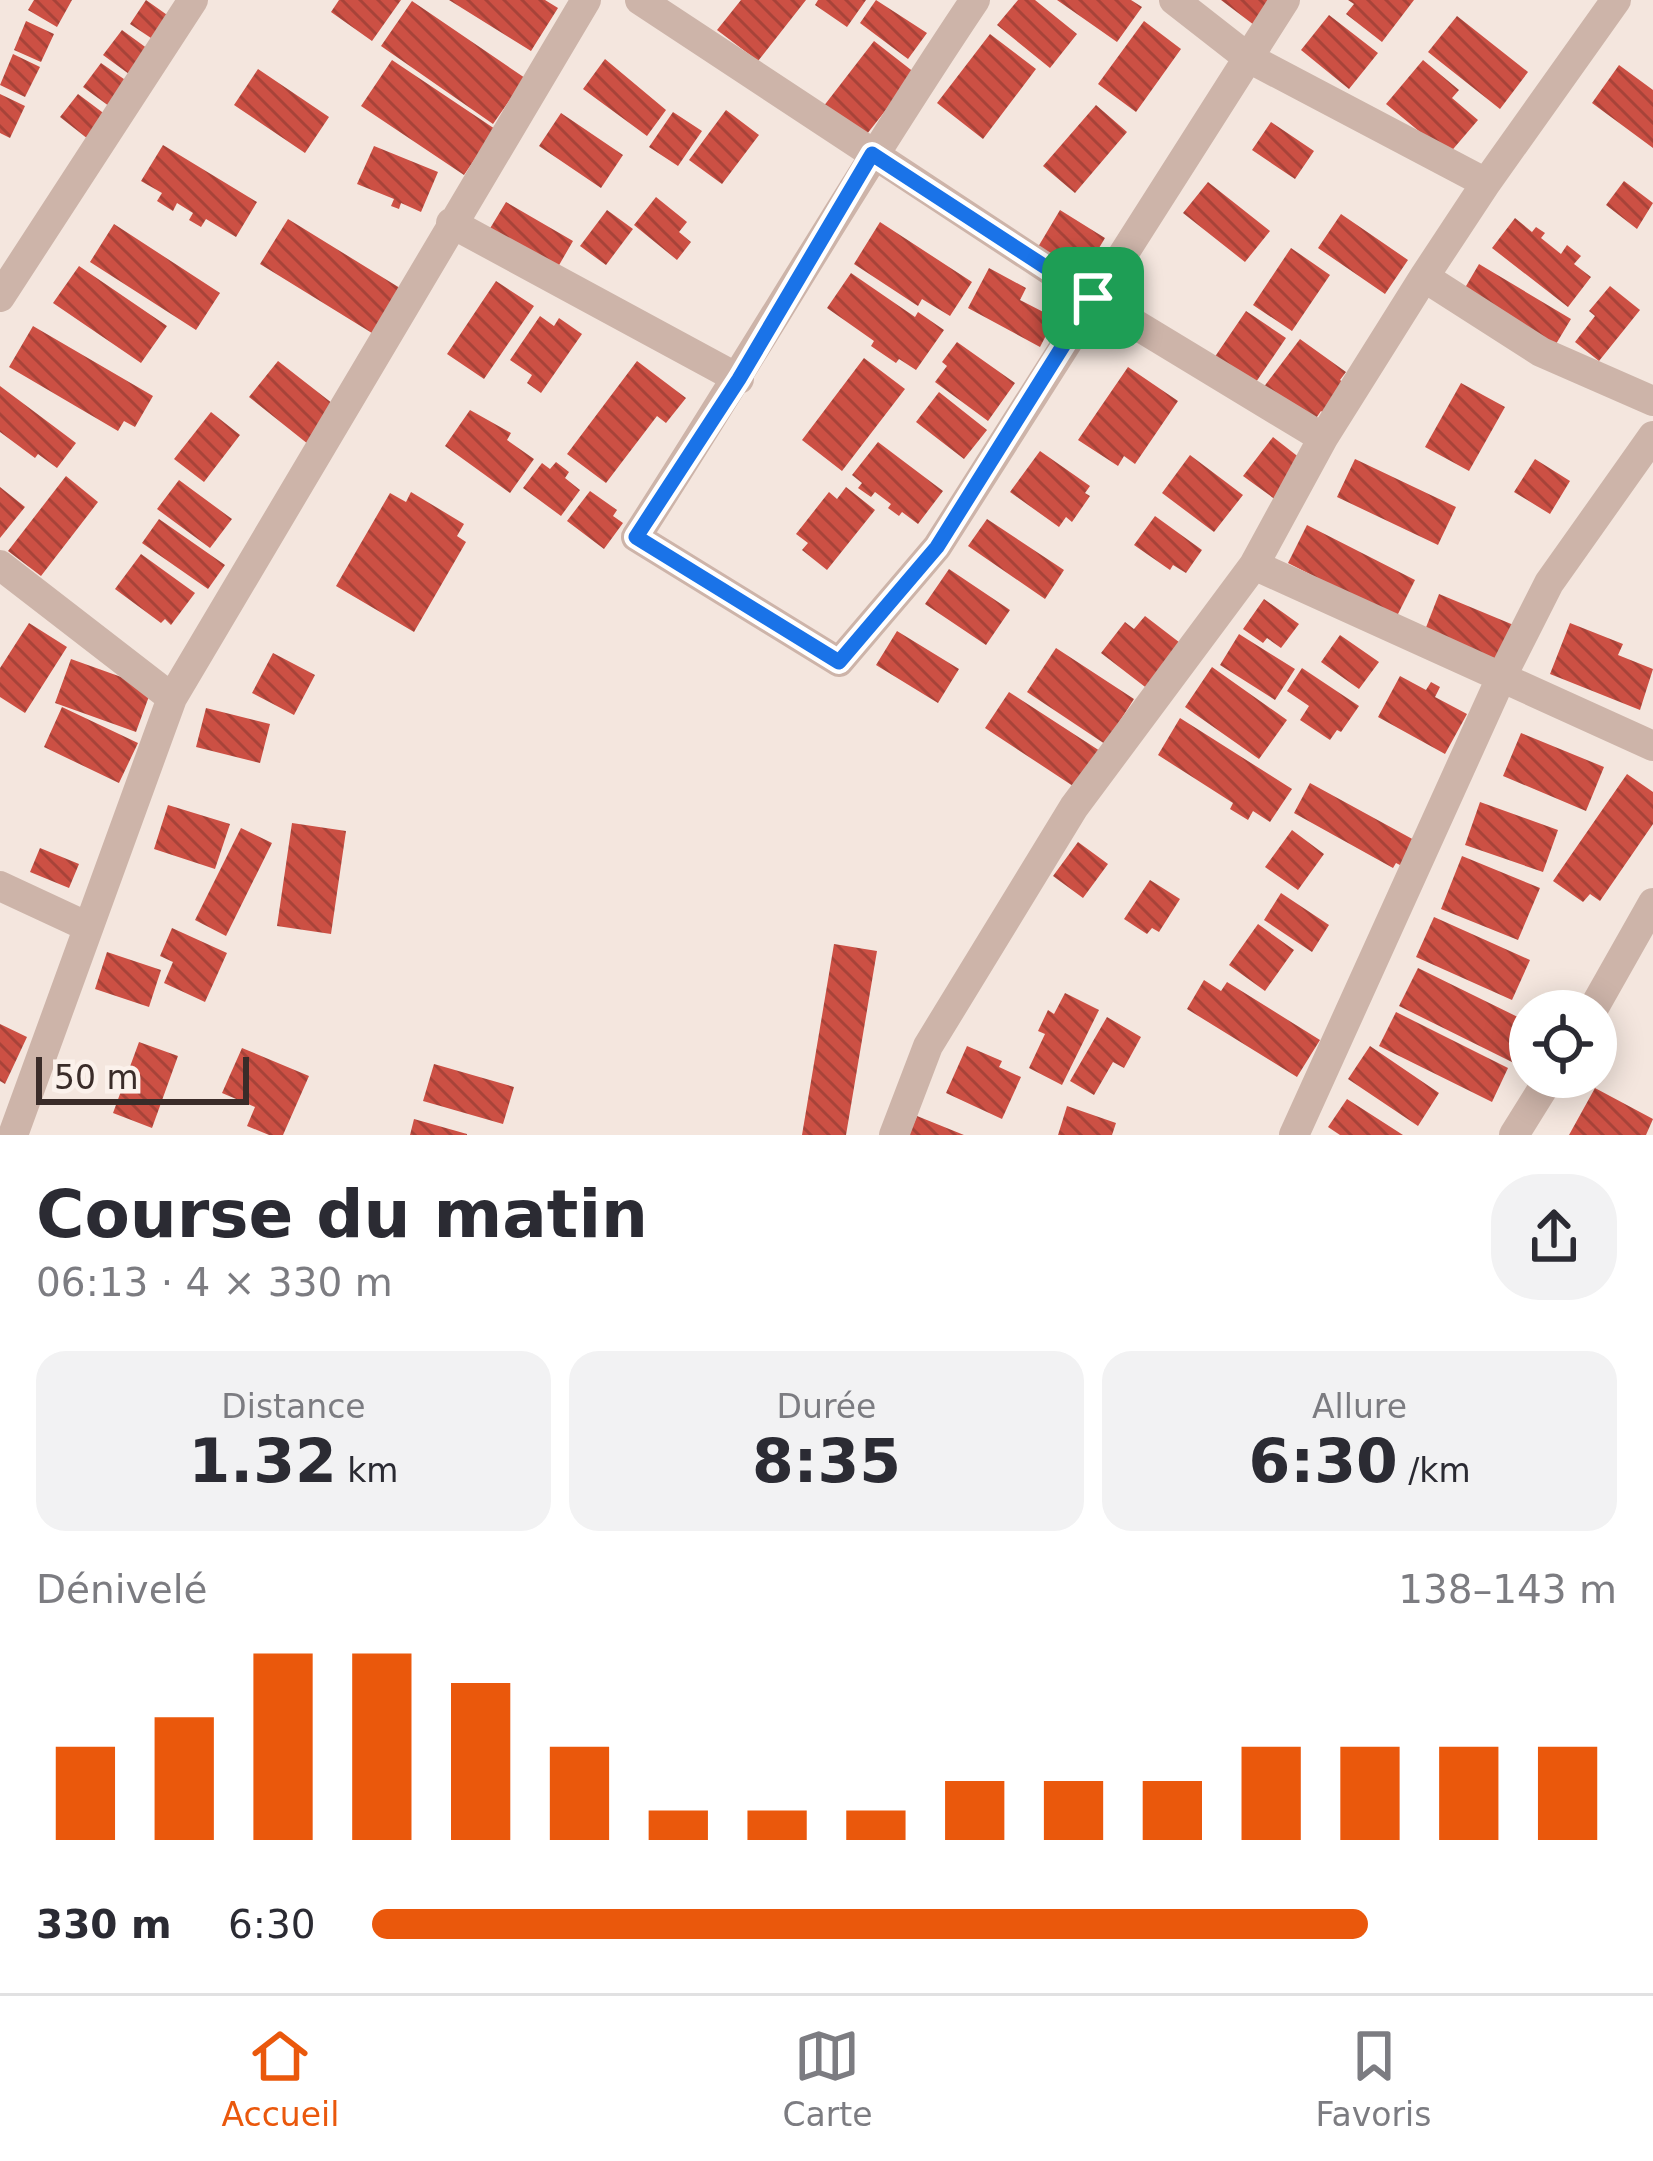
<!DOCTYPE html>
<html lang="fr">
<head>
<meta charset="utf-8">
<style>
	body { margin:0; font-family:"DejaVu Sans",sans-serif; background:#f2f2f3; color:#2b2b33; height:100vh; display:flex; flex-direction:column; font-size:45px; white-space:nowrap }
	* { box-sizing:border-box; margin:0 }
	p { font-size:39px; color:#7c7c81 }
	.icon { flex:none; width:66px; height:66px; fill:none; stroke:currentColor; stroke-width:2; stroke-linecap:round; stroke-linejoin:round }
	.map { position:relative; height:1135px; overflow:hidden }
	.panel { display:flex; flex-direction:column; background:#fff; flex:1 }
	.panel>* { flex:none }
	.fabs { position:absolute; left:1509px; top:990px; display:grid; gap:24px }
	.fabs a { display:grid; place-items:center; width:108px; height:108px; border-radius:50%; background:#fff; box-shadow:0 6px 30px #0003; font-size:60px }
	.scale { position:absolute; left:36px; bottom:30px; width:213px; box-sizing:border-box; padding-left:12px; border:6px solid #3a2c29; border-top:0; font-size:33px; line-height:42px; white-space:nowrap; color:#3a2c29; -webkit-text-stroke:9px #fbf1eb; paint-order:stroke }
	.pin { position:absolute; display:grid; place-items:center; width:102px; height:102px; color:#fff; margin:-51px; border-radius:24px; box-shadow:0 6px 18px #0006 }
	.round { display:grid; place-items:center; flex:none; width:126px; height:126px; border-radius:48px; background:#f2f2f3 }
	.summary { display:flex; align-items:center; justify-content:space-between; height:204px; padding:0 36px }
	h1 { font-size:66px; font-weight:800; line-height:90px }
	.metrics { display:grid; grid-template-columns:repeat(3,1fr); gap:18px; height:204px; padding:12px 36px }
	.metrics div { display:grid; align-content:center; border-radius:30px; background:#f2f2f3; text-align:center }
	.metrics b { font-size:60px; font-weight:800 }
	.metrics small { font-size:33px; font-weight:400 }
	.metrics p { font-size:33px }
	.chart { height:336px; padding:24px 36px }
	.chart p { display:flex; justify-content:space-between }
	.chart svg { width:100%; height:216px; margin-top:12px; stroke:#ea580c; stroke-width:6 }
	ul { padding:0 36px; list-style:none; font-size:39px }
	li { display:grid; grid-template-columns:192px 144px 1fr; align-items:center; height:90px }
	li i { height:30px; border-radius:15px; background:#ea580c }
	.tab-bar { display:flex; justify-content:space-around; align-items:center; height:168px; border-top:3px solid #e1e1e2; background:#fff; font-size:33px; color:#7c7c81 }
	.tab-bar a { display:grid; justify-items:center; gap:6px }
	.tab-bar .active { color:#ea580c }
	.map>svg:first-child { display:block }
	.building { fill:url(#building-back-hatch) }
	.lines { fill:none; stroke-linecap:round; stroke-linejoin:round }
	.minor { stroke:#cdb4a9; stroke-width:30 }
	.route-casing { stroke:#fff; stroke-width:24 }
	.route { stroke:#1a73e8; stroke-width:15 }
</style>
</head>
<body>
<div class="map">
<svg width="1653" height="1135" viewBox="0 0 1653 1135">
	<defs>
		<pattern id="building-back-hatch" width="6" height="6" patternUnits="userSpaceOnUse" patternTransform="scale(3)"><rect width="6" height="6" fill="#cc5044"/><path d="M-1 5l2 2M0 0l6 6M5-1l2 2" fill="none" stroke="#a74339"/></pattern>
	</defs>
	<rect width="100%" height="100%" fill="#f4e6de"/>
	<path class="building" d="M 34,0 L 72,0 L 57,27 L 28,10 Z
		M 146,0 L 170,17 L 154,40 L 130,24 Z
		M 339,0 L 401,0 L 372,41 L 331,12 Z
		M 449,0 L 545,0 L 558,8 L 531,51 Z
		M 741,0 L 806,0 L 758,61 L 717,30 Z
		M 818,0 L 866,0 L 847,27 L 815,5 Z
		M 876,0 L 927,33 L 908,59 L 860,23 Z
		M 1018,0 L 1035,0 L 1077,34 L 1050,68 L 997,25 Z
		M 1057,0 L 1131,0 L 1142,7 L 1117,42 Z
		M 1221,0 L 1273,0 L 1254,25 Z
		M 1348,0 L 1414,0 L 1382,42 L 1346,14 L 1354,4 Z
		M 412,1 L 525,78 L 493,124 L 381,46 Z
		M 1329,15 L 1378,53 L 1349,89 L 1301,50 Z
		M 1457,16 L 1528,72 L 1500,109 L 1428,52 Z
		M 26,21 L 54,34 L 41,62 L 14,50 Z
		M 1144,21 L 1181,49 L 1136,112 L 1098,84 Z
		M 122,30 L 148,49 L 129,74 L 103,55 Z
		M 990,34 L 1036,69 L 983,139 L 937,103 Z
		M 874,41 L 915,73 L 863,139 L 823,107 Z
		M 13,54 L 40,67 L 25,97 L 0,85 Z
		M 605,59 L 666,110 L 647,136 L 583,89 Z
		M 392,60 L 495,129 L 464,175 L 361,106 Z
		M 1423,60 L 1459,90 L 1452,98 L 1478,120 L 1448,155 L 1386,104 Z
		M 101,63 L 131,84 L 113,109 L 83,87 Z
		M 1619,65 L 1653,90 L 1653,148 L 1592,103 Z
		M 258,69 L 329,117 L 305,153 L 234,105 Z
		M 0,94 L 25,106 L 10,138 L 0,133 Z
		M 78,94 L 106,115 L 88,139 L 60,117 Z
		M 1096,105 L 1127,132 L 1075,193 L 1043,166 Z
		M 726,110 L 759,135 L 722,184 L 689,160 Z
		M 673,112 L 702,131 L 678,166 L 649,147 Z
		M 561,113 L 623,155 L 601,188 L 539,146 Z
		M 1271,122 L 1314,151 L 1295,179 L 1252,150 Z
		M 163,145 L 257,202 L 236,237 L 206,219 L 201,227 L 189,220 L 193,213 L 177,203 L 173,211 L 157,201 L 162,193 L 141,181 Z
		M 374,146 L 438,172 L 421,212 L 401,203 L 399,209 L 391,206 L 394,199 L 357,184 Z
		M 1624,181 L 1653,203 L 1637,229 L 1606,205 Z
		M 1208,182 L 1270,231 L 1245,262 L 1183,213 Z
		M 656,197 L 687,222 L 679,232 L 691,242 L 677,260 L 634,225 Z
		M 506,202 L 573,241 L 551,279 L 489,230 Z
		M 607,210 L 633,229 L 606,265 L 580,246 Z
		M 1060,210 L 1105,238 L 1099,248 L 1110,254 L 1094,281 L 1038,247 Z
		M 1341,214 L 1408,260 L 1385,294 L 1318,248 Z
		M 1515,218 L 1532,232 L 1536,227 L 1545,233 L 1541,238 L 1561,254 L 1567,245 L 1581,256 L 1574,264 L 1591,277 L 1568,307 L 1492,248 Z
		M 288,219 L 408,293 L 380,338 L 260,264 Z
		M 880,222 L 972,282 L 950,316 L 922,299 L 918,306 L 854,264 Z
		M 114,224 L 220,293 L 196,330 L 90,262 Z
		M 1291,248 L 1330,275 L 1292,331 L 1253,305 Z
		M 1479,264 L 1571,319 L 1550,354 L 1459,298 Z
		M 79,266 L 167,326 L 141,363 L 53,303 Z
		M 989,268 L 1026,288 L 1020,300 L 1055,318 L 1040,347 L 968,308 Z
		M 851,273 L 915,317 L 918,312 L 944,330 L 916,370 L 899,359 L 896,363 L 871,346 L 874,341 L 827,308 Z
		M 496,281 L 534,306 L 484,379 L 447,354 Z
		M 1610,286 L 1640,310 L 1599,361 L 1575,342 L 1595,316 L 1589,311 Z
		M 1246,311 L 1286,338 L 1252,388 L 1212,361 Z
		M 540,316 L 554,326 L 559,318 L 582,334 L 541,393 L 527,383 L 532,375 L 510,360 Z
		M 33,326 L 153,396 L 135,427 L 124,421 L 118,431 L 9,367 Z
		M 1300,339 L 1346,372 L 1340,380 L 1352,389 L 1331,418 L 1321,411 L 1312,424 L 1263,388 Z
		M 957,342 L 1015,383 L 988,421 L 935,382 L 947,366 L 942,362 Z
		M 864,358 L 905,389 L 842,471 L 802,440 Z
		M 278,361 L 337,407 L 308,444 L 249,397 Z
		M 637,361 L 686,398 L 666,423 L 657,416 L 606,483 L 567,454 Z
		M 1128,367 L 1178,401 L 1135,464 L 1124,456 L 1118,466 L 1078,440 Z
		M 1461,383 L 1505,407 L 1469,471 L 1425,447 Z
		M 0,386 L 76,443 L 57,468 L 38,454 L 35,458 L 0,432 Z
		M 939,392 L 987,430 L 964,459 L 916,422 Z
		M 470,410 L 511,433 L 507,440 L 534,459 L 510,493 L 445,446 Z
		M 211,412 L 240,435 L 204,482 L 174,459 Z
		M 1273,437 L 1305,462 L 1276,500 L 1243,476 Z
		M 878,442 L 943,491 L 918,524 L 902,512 L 899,516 L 888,508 L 891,504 L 875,492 L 871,497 L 858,488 L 862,483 L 852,475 Z
		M 1040,451 L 1090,486 L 1085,493 L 1090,496 L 1072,522 L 1066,517 L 1059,527 L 1010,492 Z
		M 1190,455 L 1243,495 L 1214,532 L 1162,493 Z
		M 1355,459 L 1456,507 L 1438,545 L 1337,497 Z
		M 1535,459 L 1570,481 L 1550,514 L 1514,492 Z
		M 556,462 L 569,472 L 565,478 L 580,490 L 561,516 L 523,488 L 542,463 L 550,469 Z
		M 66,476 L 98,502 L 41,576 L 8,551 Z
		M 179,480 L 232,519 L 210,548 L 157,509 Z
		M 0,487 L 25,507 L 0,538 Z
		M 846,487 L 875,510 L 827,570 L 802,550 L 808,543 L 796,534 L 829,492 L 837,499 Z
		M 590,491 L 617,510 L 613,516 L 623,523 L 604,549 L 567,521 Z
		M 411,492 L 464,524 L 457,536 L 466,542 L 414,632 L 336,586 L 390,493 L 406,502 Z
		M 1155,516 L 1202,550 L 1186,573 L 1173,565 L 1170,570 L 1134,545 Z
		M 159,519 L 225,565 L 208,589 L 142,543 Z
		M 987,519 L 1064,570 L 1045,599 L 968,546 Z
		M 1307,525 L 1415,580 L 1396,618 L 1288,563 Z
		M 141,554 L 195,593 L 171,625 L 165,619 L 161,623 L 115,589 Z
		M 949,569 L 1010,610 L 986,645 L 925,604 Z
		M 1439,594 L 1516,626 L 1501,661 L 1425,630 Z
		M 1264,599 L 1299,624 L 1281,648 L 1267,638 L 1263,643 L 1243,629 Z
		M 1145,616 L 1188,649 L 1153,693 L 1101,653 L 1125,622 L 1134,629 Z
		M 29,623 L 67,647 L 25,713 L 0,697 L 0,668 Z
		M 1570,623 L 1623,644 L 1618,655 L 1653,669 L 1640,710 L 1550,674 Z
		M 897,631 L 959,669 L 938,703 L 876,665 Z
		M 1239,634 L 1295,669 L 1275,700 L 1220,665 Z
		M 1340,635 L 1379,662 L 1359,689 L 1321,662 Z
		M 1056,648 L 1134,699 L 1105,744 L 1027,692 Z
		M 273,653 L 315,675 L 294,715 L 252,693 Z
		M 71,659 L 152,688 L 136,732 L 55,703 Z
		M 1212,667 L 1287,720 L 1259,759 L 1185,707 Z
		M 1302,668 L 1359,706 L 1341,732 L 1337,730 L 1330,740 L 1300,720 L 1309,706 L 1287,691 Z
		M 1400,676 L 1426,690 L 1431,682 L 1440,687 L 1435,697 L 1467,714 L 1445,754 L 1378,717 Z
		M 1009,692 L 1100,751 L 1076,788 L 985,728 Z
		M 62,707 L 138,743 L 119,783 L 44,747 Z
		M 206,708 L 270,724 L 260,763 L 196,747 Z
		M 1180,718 L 1292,789 L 1270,822 L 1253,811 L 1248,820 L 1230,809 L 1233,803 L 1158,755 Z
		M 1521,733 L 1604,767 L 1586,811 L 1503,776 Z
		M 1627,774 L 1653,792 L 1653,824 L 1600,901 L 1590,894 L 1583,902 L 1553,881 Z
		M 1310,783 L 1416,841 L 1402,866 L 1396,863 L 1393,868 L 1294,813 Z
		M 1480,802 L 1558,830 L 1543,872 L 1465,845 Z
		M 168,805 L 230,824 L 215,869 L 154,849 Z
		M 292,823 L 346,831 L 331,934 L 277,926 Z
		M 241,828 L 272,843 L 226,936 L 195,920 Z
		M 1292,830 L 1324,854 L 1298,890 L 1265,867 Z
		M 1078,842 L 1108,864 L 1083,898 L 1053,876 Z
		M 40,848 L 79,864 L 69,888 L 30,872 Z
		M 1462,856 L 1540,888 L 1518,940 L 1441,909 Z
		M 1150,880 L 1180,899 L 1159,932 L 1152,928 L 1147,934 L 1124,919 Z
		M 1281,893 L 1329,925 L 1312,952 L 1264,920 Z
		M 1434,917 L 1530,960 L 1512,1000 L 1416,957 Z
		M 1258,924 L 1294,950 L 1265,991 L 1229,965 Z
		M 172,928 L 227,953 L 205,1002 L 164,983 L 173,962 L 160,956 Z
		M 834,944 L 877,951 L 846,1135 L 802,1135 Z
		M 107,952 L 161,970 L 149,1007 L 95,989 Z
		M 1418,968 L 1530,1023 L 1530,1071 L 1399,1006 Z
		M 1204,980 L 1221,991 L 1227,982 L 1320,1040 L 1297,1077 L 1187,1009 Z
		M 1065,993 L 1099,1010 L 1062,1085 L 1029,1068 L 1045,1034 L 1038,1031 L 1048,1010 L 1054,1014 Z
		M 1396,1012 L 1508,1068 L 1492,1102 L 1379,1046 Z
		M 1107,1017 L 1141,1037 L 1124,1068 L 1113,1062 L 1094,1095 L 1070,1081 Z
		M 0,1024 L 27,1037 L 5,1084 L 0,1081 Z
		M 139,1042 L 178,1056 L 152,1128 L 113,1113 Z
		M 967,1046 L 1002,1061 L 999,1067 L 1021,1077 L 1002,1119 L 946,1093 Z
		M 1370,1046 L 1439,1093 L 1418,1126 L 1348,1079 Z
		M 242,1048 L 309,1076 L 283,1135 L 269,1135 L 247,1126 L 255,1107 L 222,1093 Z
		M 434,1064 L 514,1087 L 503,1124 L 423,1101 Z
		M 1595,1088 L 1653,1119 L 1646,1135 L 1569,1135 Z
		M 1347,1099 L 1403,1135 L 1340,1135 L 1328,1127 Z
		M 1067,1106 L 1116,1123 L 1112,1135 L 1058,1135 Z
		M 917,1116 L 964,1135 L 909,1135 Z
		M 414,1119 L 467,1134 L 467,1135 L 410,1135 Z"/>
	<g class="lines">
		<path class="minor" d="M 640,0 L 1092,298 L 1323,438
			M 975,0 C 857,176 751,359 636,537 L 839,662 L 937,547 L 1285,0
			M 1174,0 L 1247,57 L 1486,183
			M 451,223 L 739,379
			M 1424,277 L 1541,352 L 1653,401
			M 0,297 L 193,0
			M 0,565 L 172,698
			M 1254,565 L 1653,746
			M 0,886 L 86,926
			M 1592,1011 L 1653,903
			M 13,1135 L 172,698 L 586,0
			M 894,1135 L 928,1046 L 1074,807 L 1254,565 L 1323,438 L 1424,277 L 1486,183 L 1616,0
			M 1294,1135 L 1501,678 L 1549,583 L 1653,436
			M 1514,1135 L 1550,1077"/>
	</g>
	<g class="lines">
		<g class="route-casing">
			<path id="route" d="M 872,154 L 1093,298 L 937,547 L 839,662 L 636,537 L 739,379 Z"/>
		</g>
		<use href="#route" class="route"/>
	</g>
</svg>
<div class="fabs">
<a><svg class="icon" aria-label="locate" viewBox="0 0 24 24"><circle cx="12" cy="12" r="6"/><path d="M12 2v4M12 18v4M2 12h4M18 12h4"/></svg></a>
</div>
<div class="scale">50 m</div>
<div class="pin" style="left:1093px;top:298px;background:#1e9e55"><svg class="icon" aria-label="arrive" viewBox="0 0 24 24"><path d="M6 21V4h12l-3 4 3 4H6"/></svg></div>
</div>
<section class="panel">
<div class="summary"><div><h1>Course du matin</h1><p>06:13 · 4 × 330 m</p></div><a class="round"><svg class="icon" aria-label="share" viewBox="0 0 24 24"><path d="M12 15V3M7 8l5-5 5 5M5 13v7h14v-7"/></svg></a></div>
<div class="metrics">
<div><p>Distance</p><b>1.32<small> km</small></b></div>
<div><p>Durée</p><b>8:35</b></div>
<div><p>Allure</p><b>6:30<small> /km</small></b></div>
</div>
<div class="chart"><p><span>Dénivelé</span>138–143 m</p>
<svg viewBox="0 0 160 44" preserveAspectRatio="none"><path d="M5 44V25M15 44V19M25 44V6M35 44V6M45 44V12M55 44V25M65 44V38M75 44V38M85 44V38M95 44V32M105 44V32M115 44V32M125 44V25M135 44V25M145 44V25M155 44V25"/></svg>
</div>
<ul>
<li><b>330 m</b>6:30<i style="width:80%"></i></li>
</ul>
</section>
<nav class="tab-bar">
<a class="active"><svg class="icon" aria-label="home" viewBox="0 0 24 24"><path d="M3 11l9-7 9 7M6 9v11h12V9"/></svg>Accueil</a>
<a><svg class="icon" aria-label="map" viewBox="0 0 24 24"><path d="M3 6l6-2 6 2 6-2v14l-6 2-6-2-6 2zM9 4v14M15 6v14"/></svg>Carte</a>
<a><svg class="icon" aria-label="saved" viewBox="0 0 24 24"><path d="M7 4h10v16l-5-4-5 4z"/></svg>Favoris</a>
</nav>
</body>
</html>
